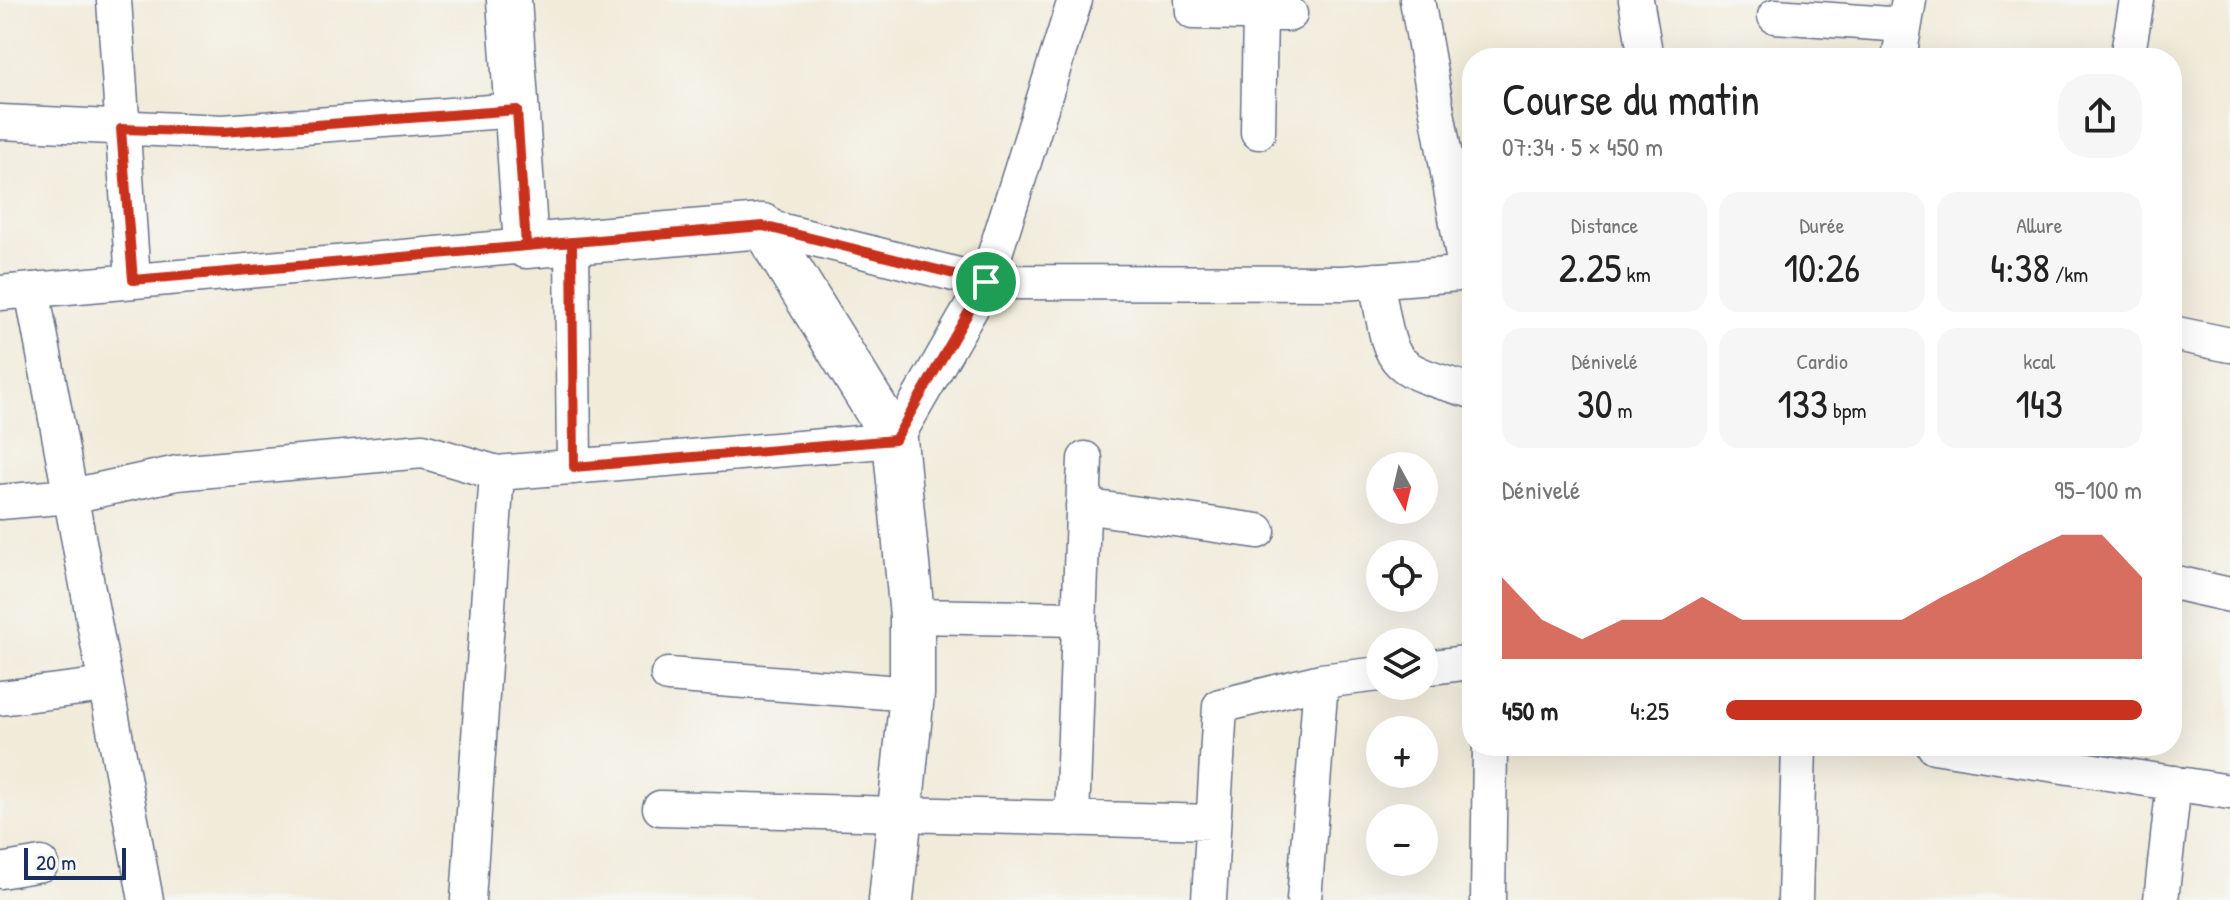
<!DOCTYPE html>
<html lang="fr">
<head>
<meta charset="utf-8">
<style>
	body { margin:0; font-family:"Patrick Hand",sans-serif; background:#f6f6f6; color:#222; height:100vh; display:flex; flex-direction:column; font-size:30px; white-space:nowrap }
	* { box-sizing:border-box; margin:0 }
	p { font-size:26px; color:#767676 }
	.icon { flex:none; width:44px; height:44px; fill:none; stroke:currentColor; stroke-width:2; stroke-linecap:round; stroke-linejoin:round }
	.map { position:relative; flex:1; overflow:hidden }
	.drawer { position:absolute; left:1462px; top:48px; width:720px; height:708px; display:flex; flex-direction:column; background:#fff; border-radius:32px; box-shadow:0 8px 32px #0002 }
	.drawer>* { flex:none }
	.needle { width:52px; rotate:172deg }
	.controls { position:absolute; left:1366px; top:452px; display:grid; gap:16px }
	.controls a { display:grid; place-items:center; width:72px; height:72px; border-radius:50%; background:#fff; box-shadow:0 8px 32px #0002; font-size:40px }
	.scale { position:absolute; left:24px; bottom:20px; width:102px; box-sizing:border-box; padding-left:8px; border:4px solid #1b2f5e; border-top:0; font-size:22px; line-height:28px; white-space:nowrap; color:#1b2f5e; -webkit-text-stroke:6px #f6f6f2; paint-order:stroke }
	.pin { position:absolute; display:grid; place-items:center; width:68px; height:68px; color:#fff; margin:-34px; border:4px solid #fff; border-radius:50%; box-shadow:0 2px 8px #0007 }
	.round { display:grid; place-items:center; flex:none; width:84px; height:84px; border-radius:32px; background:#f6f6f6 }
	.head { display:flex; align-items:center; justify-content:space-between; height:136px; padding:0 40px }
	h1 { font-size:44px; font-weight:600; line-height:60px }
	.metrics { display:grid; grid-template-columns:repeat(3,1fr); gap:12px; height:136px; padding:8px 40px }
	.metrics div { display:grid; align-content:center; border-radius:20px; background:#f6f6f6; text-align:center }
	.metrics b { font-size:40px; font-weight:600 }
	.metrics small { font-size:22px; font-weight:400 }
	.metrics p { font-size:22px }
	.chart { height:224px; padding:16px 40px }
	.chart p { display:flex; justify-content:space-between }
	.chart svg { width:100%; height:144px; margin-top:8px; fill:#c8321e; opacity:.7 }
	ul { padding:0 40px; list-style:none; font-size:26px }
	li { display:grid; grid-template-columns:128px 96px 1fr; align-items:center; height:60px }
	li i { height:20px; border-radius:10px; background:#c8321e }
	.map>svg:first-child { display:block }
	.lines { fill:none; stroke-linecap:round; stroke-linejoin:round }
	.minor-casing { stroke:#667189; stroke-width:37 }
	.tertiary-casing { stroke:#667189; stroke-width:47 }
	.minor { stroke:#fff; stroke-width:34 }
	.tertiary { stroke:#fff; stroke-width:44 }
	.route-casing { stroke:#fff; stroke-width:16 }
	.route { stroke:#c8321e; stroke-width:10 }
</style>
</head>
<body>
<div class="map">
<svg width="2230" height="900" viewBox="0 0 2230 900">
	<rect width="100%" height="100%" fill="#f6f6f2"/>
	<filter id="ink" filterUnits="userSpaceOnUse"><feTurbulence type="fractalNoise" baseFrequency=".0125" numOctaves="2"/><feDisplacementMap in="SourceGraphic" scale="16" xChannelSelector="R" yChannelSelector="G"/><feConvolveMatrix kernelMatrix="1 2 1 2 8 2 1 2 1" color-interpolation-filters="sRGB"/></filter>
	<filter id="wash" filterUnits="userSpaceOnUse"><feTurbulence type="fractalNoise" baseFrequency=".006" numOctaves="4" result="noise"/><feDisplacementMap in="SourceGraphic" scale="32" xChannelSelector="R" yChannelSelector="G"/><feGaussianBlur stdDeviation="1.8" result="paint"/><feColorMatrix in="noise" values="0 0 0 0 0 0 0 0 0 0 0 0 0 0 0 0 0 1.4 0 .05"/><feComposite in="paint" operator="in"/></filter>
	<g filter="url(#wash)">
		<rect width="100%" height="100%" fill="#f1ebda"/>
	</g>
	<g filter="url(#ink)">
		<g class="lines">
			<g class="minor-casing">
				<path id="minor" d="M 114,0 L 133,280
					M 1192,0 L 1193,12 L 1290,14
					M 1417,0 L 1466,273
					M 1636,0 L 1646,58
					M 1775,16 L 1904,25
					M 1899,58 L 1909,0
					M 2127,58 L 2137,0
					M 0,122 L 223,132 L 517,110
					M 1258,132 L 1260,13
					M 763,226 L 986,282 L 1343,283 L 1472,273
					M 572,242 L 574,467
					M 1376,280 C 1393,367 1384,366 1472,391
					M 32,290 L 146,900
					M 0,293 L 526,246
					M 2172,333 L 2230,345
					M 0,502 L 71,496 L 177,473 L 423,451 L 497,473 L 895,440 L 986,282 L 1075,0
					M 1083,506 L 1258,531
					M 2172,582 L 2230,595
					M 912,616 L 1079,619
					M 1424,668 L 1472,662
					M 668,675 L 912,694
					M 0,698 L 106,685
					M 1934,746 L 2230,792
					M 660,808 L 1213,822
					M 1072,819 L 1085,459
					M 0,871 L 41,864
					M 468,900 L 497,473
					M 1209,900 L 1220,706 L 1321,681 L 1380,674
					M 1304,900 L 1321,681
					M 1488,900 L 1490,746
					M 1795,900 L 1799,746
					M 2161,900 L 2174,783"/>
			</g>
			<g class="tertiary-casing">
				<path id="tertiary" d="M 509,0 L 526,246 L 763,226 L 895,440 L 912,616 L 912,694 L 891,900"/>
			</g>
			<use href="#minor" class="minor"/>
			<use href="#tertiary" class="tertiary"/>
		</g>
	</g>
	<g class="lines" filter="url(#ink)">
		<g class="route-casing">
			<path id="route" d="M 986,282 L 763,226 L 526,246 L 517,110 L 223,132 L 121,129 L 133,280 C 279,268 426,255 572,242 L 574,467 L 895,440 L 986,282"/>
		</g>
		<use href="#route" class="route"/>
	</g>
</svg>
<div class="controls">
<a><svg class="needle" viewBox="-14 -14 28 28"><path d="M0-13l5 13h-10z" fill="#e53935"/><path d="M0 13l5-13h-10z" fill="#767676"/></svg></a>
<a><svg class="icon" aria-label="locate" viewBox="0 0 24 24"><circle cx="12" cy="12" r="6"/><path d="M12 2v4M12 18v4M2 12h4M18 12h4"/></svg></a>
<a><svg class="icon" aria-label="layers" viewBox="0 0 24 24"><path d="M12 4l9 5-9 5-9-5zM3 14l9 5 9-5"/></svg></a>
<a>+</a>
<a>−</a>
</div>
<div class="scale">20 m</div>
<div class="pin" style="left:986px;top:282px;background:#1e9e55"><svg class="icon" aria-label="arrive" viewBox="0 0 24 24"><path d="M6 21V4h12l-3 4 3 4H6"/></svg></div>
<section class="drawer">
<div class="head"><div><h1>Course du matin</h1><p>07:34 · 5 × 450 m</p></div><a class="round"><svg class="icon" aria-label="share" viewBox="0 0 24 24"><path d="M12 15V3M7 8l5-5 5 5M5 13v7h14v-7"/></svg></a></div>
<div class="metrics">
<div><p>Distance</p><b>2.25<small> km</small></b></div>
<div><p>Durée</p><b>10:26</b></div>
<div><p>Allure</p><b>4:38<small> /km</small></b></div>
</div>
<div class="metrics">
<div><p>Dénivelé</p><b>30<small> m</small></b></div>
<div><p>Cardio</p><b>133<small> bpm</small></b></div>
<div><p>kcal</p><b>143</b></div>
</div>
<div class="chart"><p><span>Dénivelé</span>95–100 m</p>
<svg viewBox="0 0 160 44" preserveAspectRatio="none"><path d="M0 44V19L10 32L20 38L30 32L40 32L50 25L60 32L70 32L80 32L90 32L100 32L110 25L120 19L130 12L140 6L150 6L160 19V44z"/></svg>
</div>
<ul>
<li><b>450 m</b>4:25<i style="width:100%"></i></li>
</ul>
</section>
</div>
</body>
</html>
